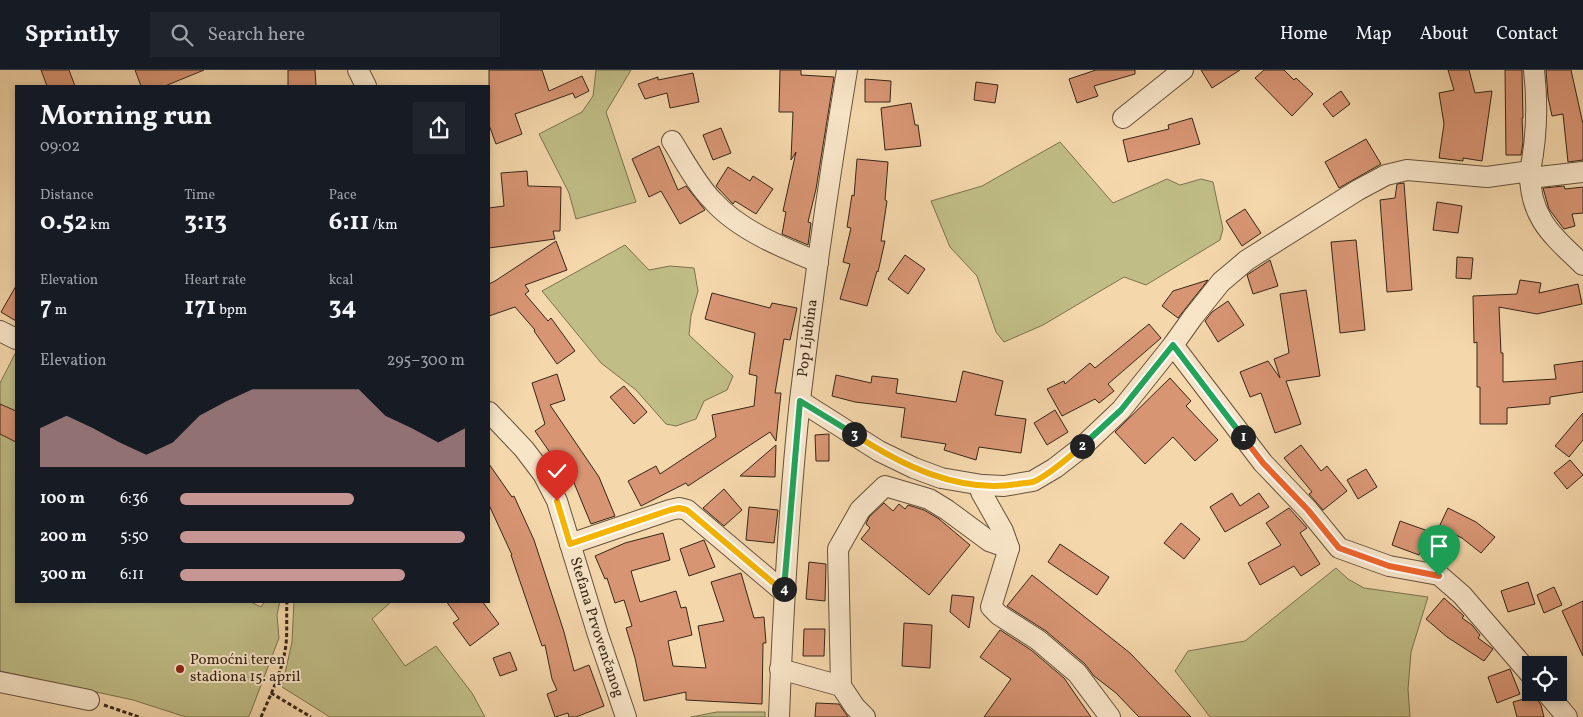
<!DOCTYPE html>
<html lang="en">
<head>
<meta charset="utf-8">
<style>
	body { margin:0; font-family:Vollkorn,serif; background:#20242c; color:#f1f3f6; height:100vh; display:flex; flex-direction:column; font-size:19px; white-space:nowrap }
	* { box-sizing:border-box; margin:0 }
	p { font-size:16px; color:#9ea1a6 }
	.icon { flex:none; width:28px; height:28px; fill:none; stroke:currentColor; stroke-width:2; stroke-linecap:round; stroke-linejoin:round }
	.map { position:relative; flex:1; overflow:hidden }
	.drawer { position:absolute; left:15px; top:15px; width:475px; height:518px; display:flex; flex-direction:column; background:#171b24; border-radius:0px; box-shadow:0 2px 8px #0003 }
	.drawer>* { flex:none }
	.fabs { position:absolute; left:1522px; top:586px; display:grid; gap:10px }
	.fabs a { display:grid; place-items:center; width:45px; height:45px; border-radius:0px; background:#171b24; box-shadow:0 2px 8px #0003; font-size:25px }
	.pin { position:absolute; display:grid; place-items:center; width:42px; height:42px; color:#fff; margin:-51px -21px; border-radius:50% 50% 50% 0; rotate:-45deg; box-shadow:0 0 5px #0007 }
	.pin .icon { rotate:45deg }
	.km { position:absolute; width:25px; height:25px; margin:-12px; border-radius:50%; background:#222; color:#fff; font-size:14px; line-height:25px; text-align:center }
	.round { display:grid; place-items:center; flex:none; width:52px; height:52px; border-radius:0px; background:#20242c }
	.overview { display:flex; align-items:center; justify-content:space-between; height:85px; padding:0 25px }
	h1 { font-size:28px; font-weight:700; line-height:38px }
	.stats { display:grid; grid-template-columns:repeat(3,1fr); gap:8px; height:85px; padding:5px 25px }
	.stats div { display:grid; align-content:center }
	.stats b { font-size:25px; font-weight:700 }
	.stats small { font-size:14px; font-weight:400 }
	.stats p { font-size:14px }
	.chart { height:140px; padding:10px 25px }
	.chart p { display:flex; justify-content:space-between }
	.chart svg { width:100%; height:90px; margin-top:5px; fill:#c59692; opacity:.7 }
	ul { padding:0 25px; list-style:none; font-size:16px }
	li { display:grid; grid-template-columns:80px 60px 1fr; align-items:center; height:38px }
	li i { height:12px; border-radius:6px; background:#c59692 }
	header { display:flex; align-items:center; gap:30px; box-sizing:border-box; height:70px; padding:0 25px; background:#171b24; border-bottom:1px solid #363941 }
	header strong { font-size:24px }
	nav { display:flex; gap:28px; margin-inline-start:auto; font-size:18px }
	.search { width:350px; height:45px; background:#20242c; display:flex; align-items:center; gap:12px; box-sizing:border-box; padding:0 18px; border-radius:0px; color:#9ea1a6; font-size:19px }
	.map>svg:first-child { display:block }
	.green { fill:#c0bd86; stroke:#7c724e }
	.building { fill:#d89574; stroke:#372616 }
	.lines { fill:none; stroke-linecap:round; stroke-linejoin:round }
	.minor-casing { stroke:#66523b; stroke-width:22 }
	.path { stroke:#372616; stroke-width:3; stroke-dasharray:4 2.5; stroke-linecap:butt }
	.minor { stroke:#f8e5c8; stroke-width:20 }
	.split-1-casing { stroke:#fff; stroke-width:10 }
	.split-2-casing { stroke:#fff; stroke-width:10 }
	.split-3-casing { stroke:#fff; stroke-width:10 }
	.split-4-casing { stroke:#fff; stroke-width:10 }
	.split-5-casing { stroke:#fff; stroke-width:10 }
	.split-1 { stroke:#f0652b; stroke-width:6 }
	.split-2 { stroke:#22a559; stroke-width:6 }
	.split-3 { stroke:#f5b400; stroke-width:6 }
	.split-4 { stroke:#22a559; stroke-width:6 }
	.split-5 { stroke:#f5b400; stroke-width:6 }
	.poi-dot { fill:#8f2418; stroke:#f8e5c8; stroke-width:2 }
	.labels { text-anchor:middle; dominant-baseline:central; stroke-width:4; stroke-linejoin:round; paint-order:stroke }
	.street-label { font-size:15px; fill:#372616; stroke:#f8e5c8 }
	.poi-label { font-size:15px; fill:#372616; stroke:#f8e5c8; text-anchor:start }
</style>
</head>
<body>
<header>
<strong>Sprintly</strong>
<div class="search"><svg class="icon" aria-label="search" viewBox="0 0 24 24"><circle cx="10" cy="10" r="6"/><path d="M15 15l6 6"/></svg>Search here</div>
<nav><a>Home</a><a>Map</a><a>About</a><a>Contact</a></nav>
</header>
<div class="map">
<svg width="1583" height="647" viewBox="0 0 1583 647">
	<rect width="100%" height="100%" fill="#f4d7ab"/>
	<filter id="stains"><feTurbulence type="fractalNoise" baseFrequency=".004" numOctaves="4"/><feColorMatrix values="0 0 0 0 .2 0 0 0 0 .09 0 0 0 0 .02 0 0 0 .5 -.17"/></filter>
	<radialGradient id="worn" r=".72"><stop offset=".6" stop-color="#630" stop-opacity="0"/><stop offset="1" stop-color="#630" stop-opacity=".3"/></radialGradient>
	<path class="green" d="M 596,0 L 631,0 L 606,42 L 636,132 L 576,149 L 569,123 L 539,64 L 582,42 L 593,26 Z
		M 1060,72 L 1113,133 L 1167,109 L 1180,115 L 1201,109 L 1213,112 L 1223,159 L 1220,170 L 1146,215 L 1124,207 L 1043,255 L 1004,272 L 996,262 L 977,206 L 950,177 L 931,131 L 982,116 Z
		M 625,175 L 649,200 L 670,196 L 694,198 L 698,221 L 691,246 L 689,265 L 733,306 L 727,320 L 704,331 L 696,349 L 676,356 L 666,354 L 636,320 L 601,293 L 542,221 Z
		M 16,282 L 16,531 L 249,531 L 261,537 L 265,531 L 280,531 L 277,545 L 279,568 L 250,644 L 248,647 L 186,647 L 133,630 L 0,601 L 0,313 Z
		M 1336,498 L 1348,509 L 1364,518 L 1428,527 L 1411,582 L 1408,619 L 1410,647 L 1210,647 L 1175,601 L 1188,581 L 1245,571 Z
		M 294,531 L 392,531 L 372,549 L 405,596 L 436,576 L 472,623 L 485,647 L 330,647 L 282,617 L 292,572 Z
		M 717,642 L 765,642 L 765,647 L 691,647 Z"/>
	<path class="building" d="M 41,0 L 69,0 L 75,16 L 47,16 Z
		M 135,0 L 204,0 L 165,16 L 141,16 Z
		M 288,0 L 315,0 L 316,16 L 288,16 Z
		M 489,0 L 542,0 L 549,21 L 582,6 L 589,21 L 575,28 L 573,23 L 515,44 L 522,64 L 496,74 L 489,55 Z
		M 780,0 L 801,0 L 801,5 L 834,7 L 816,119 L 808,152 L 811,153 L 808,175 L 782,164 L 786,142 L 783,141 L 796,82 L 791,90 L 793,42 L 779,42 Z
		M 1096,0 L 1135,0 L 1135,4 L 1094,16 L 1098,26 L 1077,33 L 1069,9 Z
		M 1201,0 L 1240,0 L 1212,18 Z
		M 1264,0 L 1284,0 L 1294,10 L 1296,8 L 1313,24 L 1292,46 L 1255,8 Z
		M 1448,0 L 1469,0 L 1475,23 L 1492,21 L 1482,91 L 1463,88 L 1463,91 L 1439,88 L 1444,54 L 1439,23 L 1454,20 Z
		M 1505,0 L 1522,0 L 1523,48 L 1522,48 L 1523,72 L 1521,85 L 1506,85 Z
		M 1546,0 L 1571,0 L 1583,54 L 1583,90 L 1568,92 L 1563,44 L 1552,46 L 1548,27 Z
		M 693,3 L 699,32 L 670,38 L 667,23 L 645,29 L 638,14 L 658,7 L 658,10 Z
		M 865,9 L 891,11 L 890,32 L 865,32 Z
		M 976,12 L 998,15 L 995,33 L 974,30 Z
		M 1341,21 L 1350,34 L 1333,47 L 1323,34 Z
		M 911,33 L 915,55 L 918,55 L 921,76 L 885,80 L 881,38 Z
		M 1192,48 L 1200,74 L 1173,81 L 1128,92 L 1123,70 L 1169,59 L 1168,55 Z
		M 721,58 L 731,83 L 713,90 L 703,65 Z
		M 1366,69 L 1381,94 L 1339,118 L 1325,92 Z
		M 659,76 L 678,120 L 686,116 L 705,140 L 680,154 L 661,121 L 649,127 L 632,89 Z
		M 857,89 L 888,92 L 885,130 L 887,131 L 881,171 L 885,171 L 878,202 L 877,201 L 867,236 L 840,229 L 850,194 L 843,192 L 851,158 L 847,157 L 852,125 L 854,126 Z
		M 728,97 L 750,111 L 753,106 L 773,119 L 756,144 L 735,131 L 733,134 L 716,116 Z
		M 527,101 L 528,116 L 561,117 L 560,161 L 553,161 L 555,169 L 489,178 L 489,138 L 504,136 L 501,103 Z
		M 1404,113 L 1412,220 L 1387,222 L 1380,130 L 1395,128 L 1397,114 Z
		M 1564,116 L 1565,119 L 1583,117 L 1583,143 L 1572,144 L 1575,156 L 1564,159 L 1549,139 L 1543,118 Z
		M 1437,132 L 1462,136 L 1458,163 L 1433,160 Z
		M 1245,139 L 1261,163 L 1242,176 L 1226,151 Z
		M 1356,170 L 1365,260 L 1340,263 L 1331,172 Z
		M 556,171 L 567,200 L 525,215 L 529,221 L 525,224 L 548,251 L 551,248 L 575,281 L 557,294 L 534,261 L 535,260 L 515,237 L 489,246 L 489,214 L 495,211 Z
		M 905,185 L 925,199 L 908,224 L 888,209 Z
		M 1457,187 L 1473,188 L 1471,209 L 1456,208 Z
		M 1270,190 L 1278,216 L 1253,224 L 1247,205 Z
		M 1208,210 L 1178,248 L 1162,236 L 1173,221 Z
		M 1520,210 L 1541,213 L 1539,223 L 1578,214 L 1582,234 L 1537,244 L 1499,237 L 1501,283 L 1503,283 L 1503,312 L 1556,309 L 1554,295 L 1583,291 L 1583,322 L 1550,327 L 1550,334 L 1507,338 L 1507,354 L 1480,354 L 1480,317 L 1477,317 L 1477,272 L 1474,273 L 1473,226 L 1517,224 Z
		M 16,216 L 16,251 L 1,242 Z
		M 1306,220 L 1320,306 L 1286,311 L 1301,354 L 1275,363 L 1261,323 L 1250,327 L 1240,302 L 1268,291 L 1280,308 L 1274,289 L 1289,283 L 1280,224 Z
		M 712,223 L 770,238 L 772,233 L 797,238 L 790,270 L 784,269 L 775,323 L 781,323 L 776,371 L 770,362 L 688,416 L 686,413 L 641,436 L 628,411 L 656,396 L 660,404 L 716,367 L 712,345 L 754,336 L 757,306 L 749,304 L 755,263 L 705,249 Z
		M 1228,231 L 1244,255 L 1218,272 L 1205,251 L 1212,242 Z
		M 1149,254 L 1161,268 L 1108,314 L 1114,321 L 1099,333 L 1095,329 L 1062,346 L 1047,319 L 1064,311 L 1065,314 L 1090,293 L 1095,298 Z
		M 963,301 L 1003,311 L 995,345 L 1026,349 L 1021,383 L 979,377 L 976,390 L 944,380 L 946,374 L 901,367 L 905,338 L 855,332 L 832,326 L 836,305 L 871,313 L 872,306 L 898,309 L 896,323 L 956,332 Z
		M 557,304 L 565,330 L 550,335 L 599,407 L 615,446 L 591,454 L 572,408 L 569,410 L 535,361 L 545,354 L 532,313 Z
		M 1170,308 L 1191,331 L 1186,336 L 1218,370 L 1195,391 L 1173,367 L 1145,394 L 1115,362 Z
		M 624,316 L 647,342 L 634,354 L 610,327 Z
		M 0,334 L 16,341 L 16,372 L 0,364 Z
		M 1055,340 L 1068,362 L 1047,375 L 1034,353 Z
		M 1583,343 L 1583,370 L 1569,387 L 1555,376 Z
		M 829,364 L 829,391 L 816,391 L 815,365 Z
		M 776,375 L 775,407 L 740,406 Z
		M 1301,375 L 1321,401 L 1327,396 L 1347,421 L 1323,440 L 1309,424 L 1312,422 L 1284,388 Z
		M 1570,390 L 1583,405 L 1567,419 L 1554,403 Z
		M 489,394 L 512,427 L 514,426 L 534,470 L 564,562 L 574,601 L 589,595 L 604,636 L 576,647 L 569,647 L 568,643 L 555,647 L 547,624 L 557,620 L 552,609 L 545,575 L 542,576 L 511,485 L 512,485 L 489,435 Z
		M 1366,399 L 1377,417 L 1358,429 L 1347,410 Z
		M 724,419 L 742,440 L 724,456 L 703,438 Z
		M 1232,423 L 1240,436 L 1259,423 L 1269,437 L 1225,462 L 1210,437 Z
		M 884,433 L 893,441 L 899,434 L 905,439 L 908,435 L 924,440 L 939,449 L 970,475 L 929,525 L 861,469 L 870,458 L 866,454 L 869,447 Z
		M 749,437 L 778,440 L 774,473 L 746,470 Z
		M 1289,438 L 1307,458 L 1300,463 L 1320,494 L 1301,506 L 1294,496 L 1260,515 L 1248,493 L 1281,475 L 1266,453 Z
		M 1448,438 L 1476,452 L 1495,467 L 1481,483 L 1462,468 L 1439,457 Z
		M 1400,451 L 1428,461 L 1419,485 L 1392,475 Z
		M 1181,453 L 1200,469 L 1184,489 L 1164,473 Z
		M 663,463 L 670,490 L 631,501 L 640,532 L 676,521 L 681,538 L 686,537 L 692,565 L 668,571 L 673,596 L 706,598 L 698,556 L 724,551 L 711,512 L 741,503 L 754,548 L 764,547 L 766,573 L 763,573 L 762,634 L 686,630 L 686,622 L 644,631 L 635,588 L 626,558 L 632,556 L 624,530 L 615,533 L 607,508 L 605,509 L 595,486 L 625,473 Z
		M 704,470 L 715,497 L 689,506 L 680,479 Z
		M 1060,474 L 1109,507 L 1097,525 L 1048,492 Z
		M 809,492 L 826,494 L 825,531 L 806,529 Z
		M 1032,505 L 1130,583 L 1191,647 L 1139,647 L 1116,623 L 1094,606 L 1085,594 L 1046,561 L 1007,536 Z
		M 1528,512 L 1535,534 L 1508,542 L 1501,521 Z
		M 1554,517 L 1562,535 L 1544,543 L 1537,525 Z
		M 952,525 L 974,527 L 969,558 L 950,542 Z
		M 1444,528 L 1464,546 L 1462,548 L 1472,555 L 1480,565 L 1478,568 L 1493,579 L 1484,591 L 1447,567 L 1426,549 Z
		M 446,531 L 482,531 L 499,554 L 470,576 L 453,553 L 459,549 Z
		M 1583,531 L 1583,586 L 1562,541 Z
		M 904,553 L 932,555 L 930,598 L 902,596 Z
		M 804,559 L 825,559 L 824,586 L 803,586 Z
		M 1000,560 L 1031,580 L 1064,608 L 1091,647 L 984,647 L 1011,609 L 980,587 Z
		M 510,582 L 517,600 L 500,606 L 493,588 Z
		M 1510,599 L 1520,624 L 1497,633 L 1488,607 Z
		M 1535,626 L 1541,635 L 1544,647 L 1517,647 L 1513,632 Z
		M 816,633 L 839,634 L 848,647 L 815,647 Z"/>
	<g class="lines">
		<g class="minor-casing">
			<g id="minor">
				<path d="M 358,0 L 366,16"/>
				<path d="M 1123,48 L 1183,0"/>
				<path d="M 672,71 C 684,90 697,115 713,131 C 739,160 783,178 818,192"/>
				<path d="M 1530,101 C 1529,148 1553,166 1583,195"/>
				<path d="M 1530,110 L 1539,107 L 1583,102"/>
				<path d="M 0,261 L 16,269"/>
				<path d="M 1173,275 L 1193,247 L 1221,212 L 1247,190 L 1358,120 L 1386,105 L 1407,100 L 1487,107 L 1530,101 C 1537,67 1538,35 1534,0"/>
				<path d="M 800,331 L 879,381 L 914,398 L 941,408 L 982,415 L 1004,416 L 1033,411 L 1055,398 L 1082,377 L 1121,340 L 1173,275 L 1263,393 L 1308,440 L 1339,478 L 1389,496 L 1439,505 L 1462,525 L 1531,605"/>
				<path id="s1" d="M 489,342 L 524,379 L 543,404 L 557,431 L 598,565 L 626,647"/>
				<path d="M 982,415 L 981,422 L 1003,461 L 1009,478 L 991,537 L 999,545 L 1038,570 L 1077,603 L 1110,647"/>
				<path d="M 570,474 L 670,440 L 679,438 L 687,440 L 784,522"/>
				<path d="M 780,599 L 841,616 L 855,637 L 865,647"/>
				<path d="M 0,612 L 89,630"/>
				<path d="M 841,616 L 838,479 L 860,440 L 885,416 L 929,429 L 947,440 L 989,471 L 1009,478"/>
				<path d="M 1546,622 L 1567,647"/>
				<path id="s2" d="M 779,647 C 783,541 789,435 800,330 C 813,220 829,109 847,0"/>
			</g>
		</g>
		<path class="path" d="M 271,623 L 311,647
			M 104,635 L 139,647
			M 261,647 C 270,626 281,604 285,581 C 288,565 286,548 287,531"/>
		<use href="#minor" class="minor"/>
	</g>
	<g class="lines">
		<g class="split-1-casing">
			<path id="split-1" d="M 1243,367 L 1263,393 L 1308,440 L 1339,478 L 1389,496 L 1439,506"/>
		</g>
		<g class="split-2-casing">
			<path id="split-2" d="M 1082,376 L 1121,340 L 1173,275 L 1243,367"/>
		</g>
		<g class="split-3-casing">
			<path id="split-3" d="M 854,364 C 901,395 959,424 1018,414 C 1022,413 1028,413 1033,412 C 1049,405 1068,388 1082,376"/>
		</g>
		<g class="split-4-casing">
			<path id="split-4" d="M 784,519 L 800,331 L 854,364"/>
		</g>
		<g class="split-5-casing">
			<path id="split-5" d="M 557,431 L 570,474 L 670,440 L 679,438 L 687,440 L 784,522 L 784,519"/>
		</g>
		<use href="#split-1" class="split-1"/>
		<use href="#split-2" class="split-2"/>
		<use href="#split-3" class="split-3"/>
		<use href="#split-4" class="split-4"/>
		<use href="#split-5" class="split-5"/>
	</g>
	<circle class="poi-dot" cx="180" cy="599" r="5"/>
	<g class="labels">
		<g class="street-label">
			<text stroke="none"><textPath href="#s2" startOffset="380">Pop Ljubina</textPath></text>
			<text stroke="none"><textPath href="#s1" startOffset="245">Stefana Prvovenčanog</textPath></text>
		</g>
		<g class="poi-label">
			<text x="190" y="590">Pomoćni teren<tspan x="190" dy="17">stadiona 15. april</tspan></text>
		</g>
	</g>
	<rect width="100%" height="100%" filter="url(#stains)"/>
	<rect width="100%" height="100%" fill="url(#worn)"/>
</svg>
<div class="fabs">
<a><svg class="icon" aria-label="locate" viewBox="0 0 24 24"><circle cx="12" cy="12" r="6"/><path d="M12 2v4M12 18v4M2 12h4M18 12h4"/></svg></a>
</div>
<div class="pin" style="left:1439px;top:506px;background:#1e9e55"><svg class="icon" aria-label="arrive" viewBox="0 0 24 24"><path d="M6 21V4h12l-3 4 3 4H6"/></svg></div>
<div class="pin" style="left:557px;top:431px;background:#d93025"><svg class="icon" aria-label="check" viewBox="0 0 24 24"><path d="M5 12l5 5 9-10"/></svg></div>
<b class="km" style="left:1243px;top:367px">1</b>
<b class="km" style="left:1082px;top:376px">2</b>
<b class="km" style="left:854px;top:364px">3</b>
<b class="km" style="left:784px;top:519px">4</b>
<section class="drawer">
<div class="overview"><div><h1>Morning run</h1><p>09:02</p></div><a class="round"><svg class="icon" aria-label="share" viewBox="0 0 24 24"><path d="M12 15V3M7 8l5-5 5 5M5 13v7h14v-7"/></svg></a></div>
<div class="stats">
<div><p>Distance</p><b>0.52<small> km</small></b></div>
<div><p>Time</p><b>3:13</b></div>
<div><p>Pace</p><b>6:11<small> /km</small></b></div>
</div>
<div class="stats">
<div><p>Elevation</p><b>7<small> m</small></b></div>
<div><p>Heart rate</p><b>171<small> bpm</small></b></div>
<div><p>kcal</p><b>34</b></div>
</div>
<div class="chart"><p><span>Elevation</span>295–300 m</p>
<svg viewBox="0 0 160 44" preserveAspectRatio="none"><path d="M0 44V25L10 19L20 25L30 32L40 38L50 32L60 19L70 12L80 6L90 6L100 6L110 6L120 6L130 19L140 25L150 32L160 25V44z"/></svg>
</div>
<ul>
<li><b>100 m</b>6:36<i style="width:61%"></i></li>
<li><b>200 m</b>5:50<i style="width:100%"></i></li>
<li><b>300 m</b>6:11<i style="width:79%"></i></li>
</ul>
</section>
</div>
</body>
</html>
